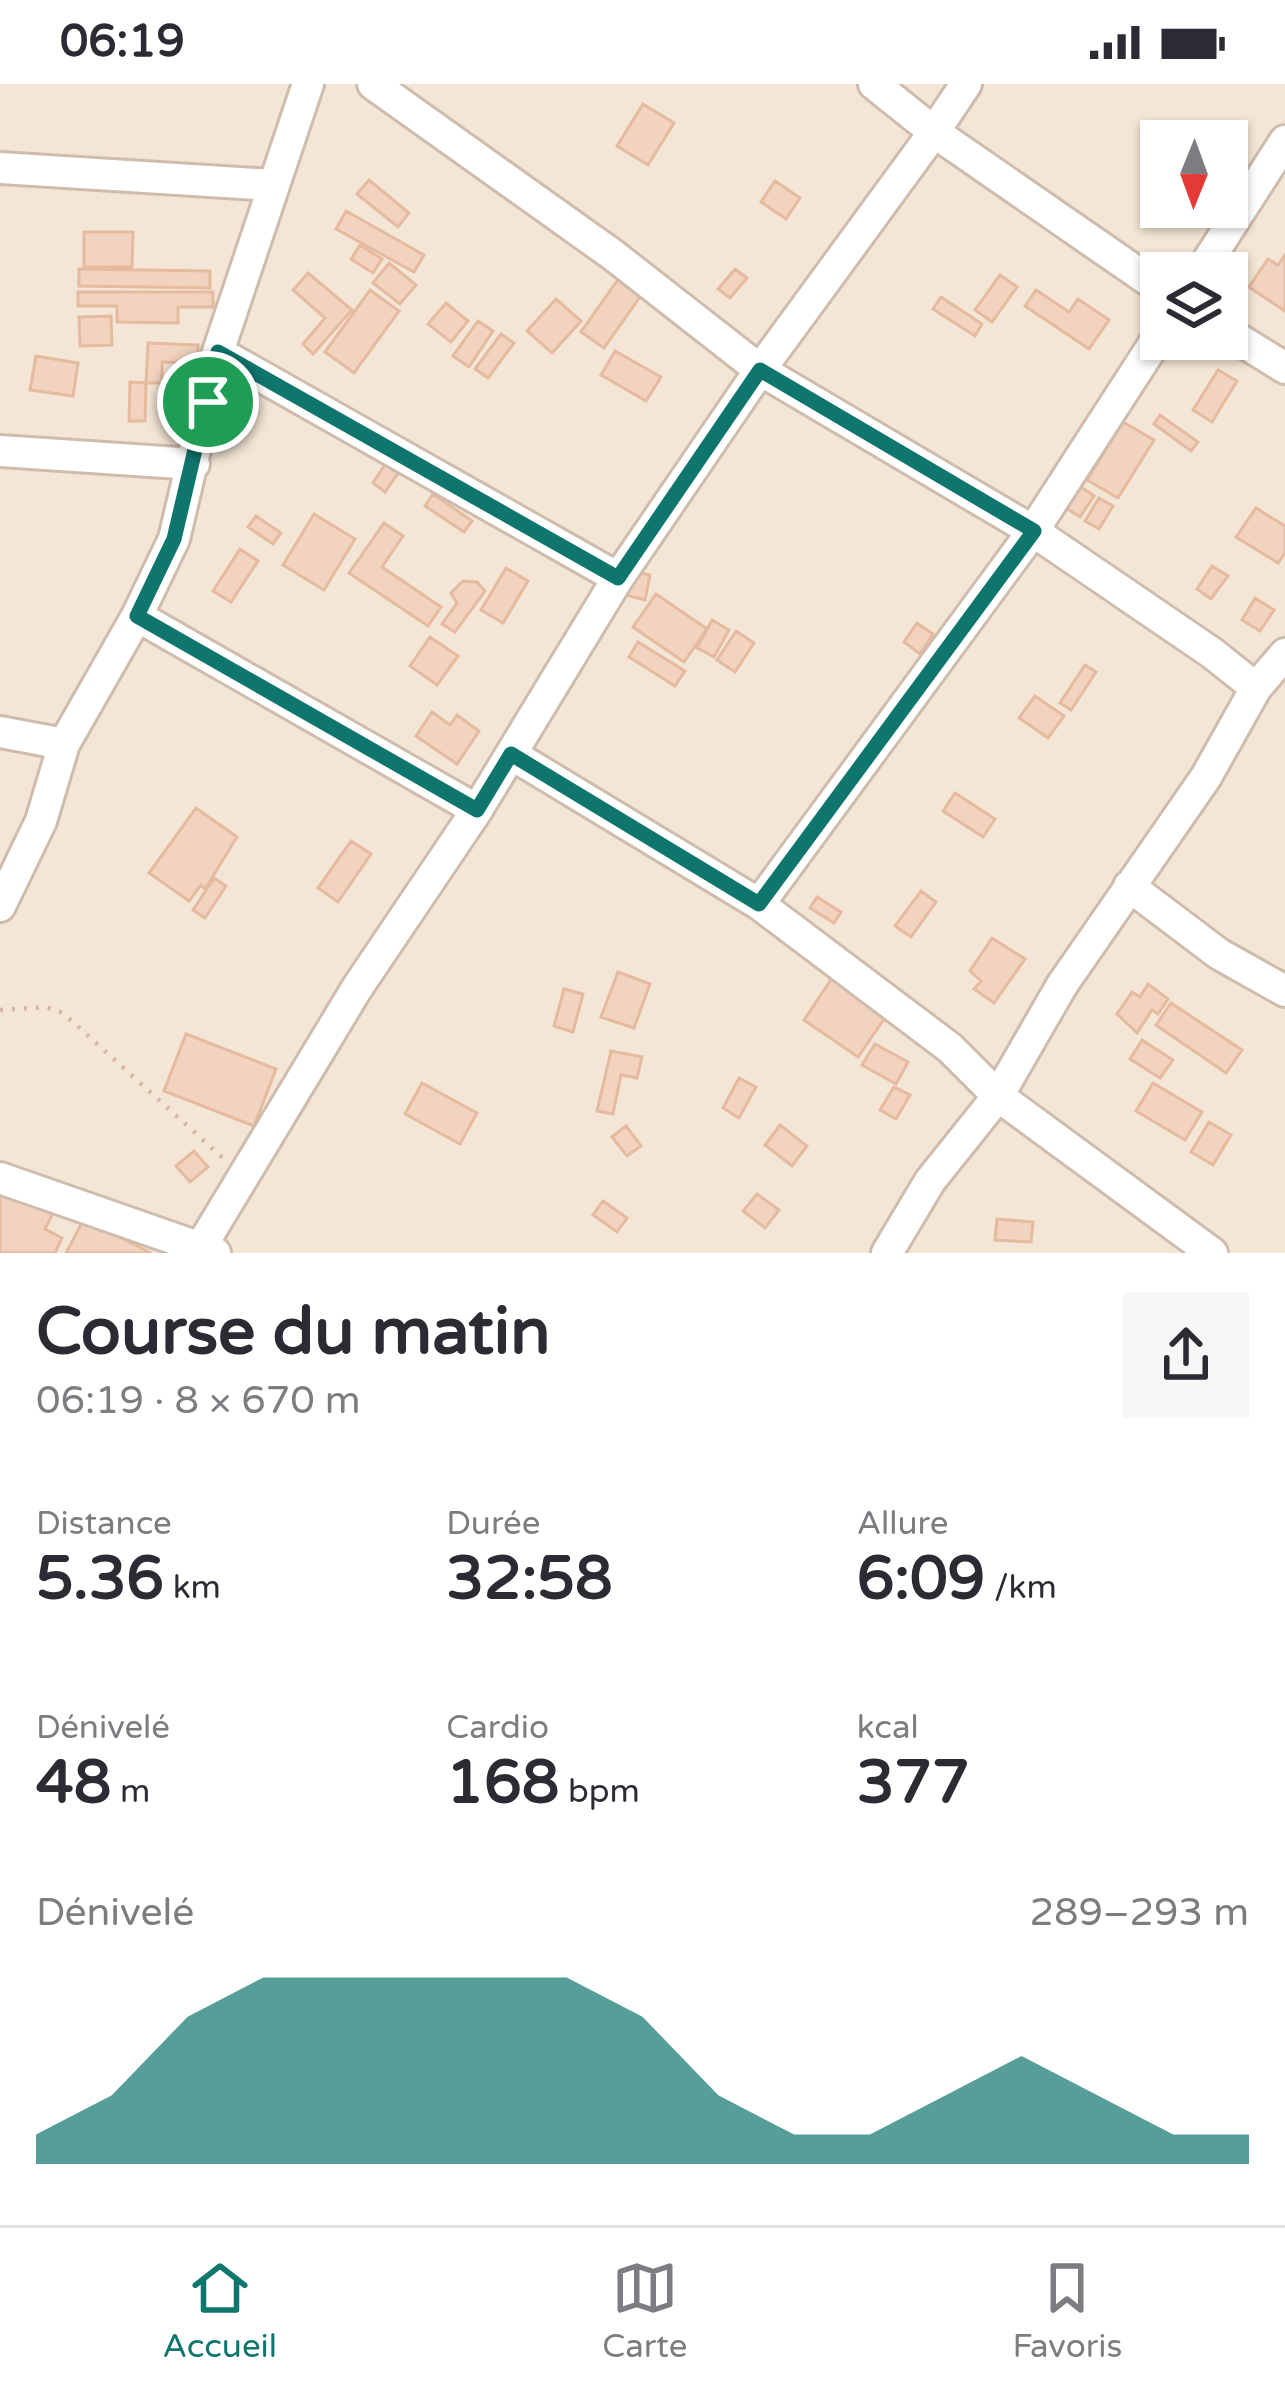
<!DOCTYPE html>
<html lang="fr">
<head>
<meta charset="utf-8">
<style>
	body { margin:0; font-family:"Varela Round",sans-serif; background:#f7f7f7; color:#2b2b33; height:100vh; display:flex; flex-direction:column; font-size:45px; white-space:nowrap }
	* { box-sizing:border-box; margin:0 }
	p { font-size:39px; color:#7c7c81 }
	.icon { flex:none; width:66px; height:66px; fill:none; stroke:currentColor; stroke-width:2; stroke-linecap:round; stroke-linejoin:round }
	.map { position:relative; height:1169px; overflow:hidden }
	.side { display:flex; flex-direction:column; background:#fff; flex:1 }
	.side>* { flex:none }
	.needle { width:78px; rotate:181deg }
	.fabs { position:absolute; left:1140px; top:36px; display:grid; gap:24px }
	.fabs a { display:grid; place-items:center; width:108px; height:108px; border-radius:0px; background:#fff; box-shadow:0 3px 9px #0004; font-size:60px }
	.pin { position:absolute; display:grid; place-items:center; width:102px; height:102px; color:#fff; margin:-51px; border:6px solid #fff; border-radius:50%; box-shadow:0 3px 12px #0007 }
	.round { display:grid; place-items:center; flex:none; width:126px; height:126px; border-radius:0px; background:#f7f7f7 }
	.headline { display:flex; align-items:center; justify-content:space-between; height:204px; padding:0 36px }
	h1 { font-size:66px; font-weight:700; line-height:90px }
	.figures { display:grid; grid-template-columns:repeat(3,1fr); gap:18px; height:204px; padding:12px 36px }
	.figures div { display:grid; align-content:center }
	.figures b { font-size:60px; font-weight:700 }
	.figures small { font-size:33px; font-weight:400 }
	.figures p { font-size:33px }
	.chart { height:336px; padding:24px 36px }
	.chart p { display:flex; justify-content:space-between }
	.chart svg { width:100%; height:216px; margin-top:12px; fill:#0f766e; opacity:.7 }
	.status { display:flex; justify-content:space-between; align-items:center; height:84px; padding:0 60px; background:#fff; direction:ltr }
	.status svg { height:33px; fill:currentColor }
	.menu { display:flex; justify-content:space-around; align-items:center; height:168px; border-top:3px solid #e1e1e2; background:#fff; font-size:33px; color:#7c7c81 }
	.menu a { display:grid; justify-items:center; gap:6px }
	.menu .on { color:#0f766e }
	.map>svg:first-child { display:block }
	.residential { fill:#f4e6d6; fill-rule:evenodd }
	.building { fill:#f2d3bf; stroke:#e5ba9f; stroke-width:3 }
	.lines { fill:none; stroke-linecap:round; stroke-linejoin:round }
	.minor-casing { stroke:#cfbcad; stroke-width:36 }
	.path { stroke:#d8b6a2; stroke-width:4.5; stroke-dasharray:3 9; stroke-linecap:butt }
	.minor { stroke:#fff; stroke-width:30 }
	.route-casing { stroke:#fff; stroke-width:24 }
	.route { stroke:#0f766e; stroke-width:15 }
</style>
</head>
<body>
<div class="status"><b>06:19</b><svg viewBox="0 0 49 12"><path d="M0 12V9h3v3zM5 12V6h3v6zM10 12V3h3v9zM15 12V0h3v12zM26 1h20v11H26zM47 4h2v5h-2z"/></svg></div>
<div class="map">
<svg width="1285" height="1169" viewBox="0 0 1285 1169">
	<rect width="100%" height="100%" fill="#fdf4e8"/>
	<path class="residential" d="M 0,0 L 1285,0 L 1285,1169 L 0,1169 ZM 1161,57 L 1227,57 L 1227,123 L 1161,123 ZM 1161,189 L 1227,189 L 1227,255 L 1161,255 Z"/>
	<path class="building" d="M 643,20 L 674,39 L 648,81 L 617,62 Z
		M 369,96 L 409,129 L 398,143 L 357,110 Z
		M 775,97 L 800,114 L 786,135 L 761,118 Z
		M 346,127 L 424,171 L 414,188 L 336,145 Z
		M 84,148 L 133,148 L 132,183 L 84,183 Z
		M 360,161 L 382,175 L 373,189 L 351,175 Z
		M 1285,171 L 1285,227 L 1249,203 L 1268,175 L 1278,181 Z
		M 389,179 L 416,201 L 400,220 L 373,199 Z
		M 79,185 L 210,187 L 210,204 L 79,202 Z
		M 735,185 L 747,194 L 730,214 L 718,205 Z
		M 308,189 L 352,226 L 313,270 L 303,260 L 325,234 L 293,206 Z
		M 1000,191 L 1017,203 L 992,238 L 975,226 Z
		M 619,194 L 642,210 L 604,264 L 581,248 Z
		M 370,206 L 399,227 L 354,289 L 325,268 Z
		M 1036,206 L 1069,228 L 1078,215 L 1109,236 L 1089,265 L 1025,222 Z
		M 78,208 L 213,208 L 213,223 L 178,223 L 178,239 L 117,238 L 117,222 L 78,222 Z
		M 941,213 L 982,240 L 975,252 L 933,225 Z
		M 556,215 L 581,237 L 552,269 L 527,247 Z
		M 446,219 L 468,237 L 451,258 L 428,240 Z
		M 111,232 L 112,261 L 80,262 L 79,233 Z
		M 478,237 L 493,247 L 469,283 L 453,272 Z
		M 501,250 L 514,259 L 488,294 L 475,285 Z
		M 148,259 L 198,261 L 198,279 L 162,278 L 162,299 L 146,299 Z
		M 615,267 L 661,293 L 646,317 L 601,291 Z
		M 36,272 L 78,279 L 73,312 L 30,306 Z
		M 1218,286 L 1237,297 L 1212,338 L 1193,326 Z
		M 130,298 L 146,299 L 145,337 L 129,337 Z
		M 1160,331 L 1198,358 L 1191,367 L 1154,340 Z
		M 1123,338 L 1154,356 L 1118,414 L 1087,396 Z
		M 386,379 L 399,388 L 385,408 L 373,399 Z
		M 1081,403 L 1094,412 L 1080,433 L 1066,424 Z
		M 433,410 L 472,437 L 464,448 L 425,422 Z
		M 1099,414 L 1113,422 L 1099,445 L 1085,437 Z
		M 1256,424 L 1285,442 L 1285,469 L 1278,479 L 1236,453 Z
		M 314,430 L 355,455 L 324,506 L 283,481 Z
		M 256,432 L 281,449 L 273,460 L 248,443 Z
		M 384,439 L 403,452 L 382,483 L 441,523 L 428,542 L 349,489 Z
		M 240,465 L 258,477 L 231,518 L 213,507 Z
		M 1212,482 L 1228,492 L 1211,515 L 1197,505 Z
		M 506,484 L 528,497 L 503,539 L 481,526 Z
		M 630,487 L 650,491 L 645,516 L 625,511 Z
		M 463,497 L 477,498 L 485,507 L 455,548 L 442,540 L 457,519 L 451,509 Z
		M 656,510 L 707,545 L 684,578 L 633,543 Z
		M 1255,514 L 1274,526 L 1260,547 L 1242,536 Z
		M 712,536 L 729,546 L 714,573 L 697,564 Z
		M 917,539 L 933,550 L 920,570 L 904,558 Z
		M 736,547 L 754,559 L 735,588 L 717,576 Z
		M 430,553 L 458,572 L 437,601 L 410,582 Z
		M 638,558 L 685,587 L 675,602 L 629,573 Z
		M 1085,581 L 1096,588 L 1071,626 L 1060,619 Z
		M 1035,612 L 1064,632 L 1048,654 L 1019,634 Z
		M 432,628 L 450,641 L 457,631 L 479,647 L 457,680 L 416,652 Z
		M 955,709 L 995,735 L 983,753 L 943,727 Z
		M 196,724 L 237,753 L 205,805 L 201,801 L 189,817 L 149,789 Z
		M 351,757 L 371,770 L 338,818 L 318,804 Z
		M 214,794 L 226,802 L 205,834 L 193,826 Z
		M 921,807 L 936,818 L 911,853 L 895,842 Z
		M 817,813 L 841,828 L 834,839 L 810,824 Z
		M 992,854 L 1025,875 L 994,919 L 974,905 L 981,897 L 970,887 Z
		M 618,888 L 650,900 L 634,944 L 601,933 Z
		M 832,894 L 887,931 L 858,973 L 804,936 Z
		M 1148,900 L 1168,915 L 1158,930 L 1152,926 L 1137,949 L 1117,930 L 1132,908 L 1140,913 Z
		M 564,905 L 583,910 L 573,948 L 554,942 Z
		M 1171,919 L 1242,966 L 1226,989 L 1156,941 Z
		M 186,950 L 276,985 L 254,1042 L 164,1007 Z
		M 1142,956 L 1173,976 L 1160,994 L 1130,975 Z
		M 875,960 L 908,978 L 896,1000 L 862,981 Z
		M 611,967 L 642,973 L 637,994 L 621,991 L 613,1030 L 597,1027 Z
		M 739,994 L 756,1003 L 739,1034 L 723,1024 Z
		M 422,999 L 477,1029 L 460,1060 L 405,1030 Z
		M 1153,999 L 1202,1028 L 1185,1056 L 1136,1027 Z
		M 894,1003 L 910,1011 L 896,1035 L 880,1026 Z
		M 1209,1038 L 1231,1051 L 1213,1081 L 1191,1068 Z
		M 780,1041 L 807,1062 L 792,1082 L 765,1061 Z
		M 626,1042 L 641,1062 L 627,1072 L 612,1053 Z
		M 194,1067 L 208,1083 L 190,1098 L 176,1082 Z
		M 6,1102 L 55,1125 L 45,1145 L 62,1154 L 55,1169 L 0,1169 L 0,1114 Z
		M 757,1110 L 779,1126 L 765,1144 L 743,1127 Z
		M 603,1117 L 627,1134 L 617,1148 L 593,1131 Z
		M 84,1135 L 151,1169 L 66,1169 Z
		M 997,1135 L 1033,1138 L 1031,1158 L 995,1156 Z"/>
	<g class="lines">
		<g class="minor-casing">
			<path id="minor" d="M 373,0 L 613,171 L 760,286 L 1033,447 L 1212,569 L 1256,604
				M 874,0 L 934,48 L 966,0
				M 0,84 L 272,101
				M 1200,189 L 1285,57
				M 1227,248 L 1285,284
				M 218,268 L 618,494
				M 0,367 L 194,380
				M 137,532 L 477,726
				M 0,648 L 64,660
				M 511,670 L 759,820 L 950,964 L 998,1012 L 1212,1169
				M 1129,802 L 1219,870 L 1285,907
				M 759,820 L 1033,447 L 1161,249
				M 0,822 L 41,737 L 64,660 L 137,532 L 174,455 L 218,268 L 308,0
				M 0,1094 L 215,1169
				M 202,1161 L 357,904 L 477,726 L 618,494 L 760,286 L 934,48 L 1161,205
				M 887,1169 L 930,1097 L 998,1012 L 1062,901 L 1206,693 L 1256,604 L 1285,570"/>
		</g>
		<path class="path" d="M 0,926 L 46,923 L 63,929 L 225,1076"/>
		<use href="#minor" class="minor"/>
	</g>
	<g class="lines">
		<g class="route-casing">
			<path id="route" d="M 218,268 L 618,494 L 760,286 L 1034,447 L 759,820 L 511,670 L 477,726 L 137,532 L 174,455 Z"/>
		</g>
		<use href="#route" class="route"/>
	</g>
</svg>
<div class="fabs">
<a><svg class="needle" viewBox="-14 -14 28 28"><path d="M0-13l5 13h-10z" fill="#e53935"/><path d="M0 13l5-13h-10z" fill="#7c7c81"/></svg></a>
<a><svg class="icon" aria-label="layers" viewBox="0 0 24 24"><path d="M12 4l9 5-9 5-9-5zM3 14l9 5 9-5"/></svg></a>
</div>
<div class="pin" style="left:208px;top:318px;background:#1e9e55"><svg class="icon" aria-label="arrive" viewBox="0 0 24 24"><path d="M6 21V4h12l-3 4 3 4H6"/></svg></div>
</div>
<section class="side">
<div class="headline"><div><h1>Course du matin</h1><p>06:19 · 8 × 670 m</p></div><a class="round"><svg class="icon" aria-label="share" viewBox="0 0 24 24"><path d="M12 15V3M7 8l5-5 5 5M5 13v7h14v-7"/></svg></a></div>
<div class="figures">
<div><p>Distance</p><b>5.36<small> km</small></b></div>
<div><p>Durée</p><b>32:58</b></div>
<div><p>Allure</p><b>6:09<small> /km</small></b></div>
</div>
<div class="figures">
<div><p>Dénivelé</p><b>48<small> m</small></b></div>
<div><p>Cardio</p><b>168<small> bpm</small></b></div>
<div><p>kcal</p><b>377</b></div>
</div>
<div class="chart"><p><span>Dénivelé</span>289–293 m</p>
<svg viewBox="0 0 160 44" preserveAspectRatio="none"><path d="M0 44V38L10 30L20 14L30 6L40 6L50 6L60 6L70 6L80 14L90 30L100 38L110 38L120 30L130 22L140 30L150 38L160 38V44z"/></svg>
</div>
</section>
<nav class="menu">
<a class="on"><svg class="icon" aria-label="home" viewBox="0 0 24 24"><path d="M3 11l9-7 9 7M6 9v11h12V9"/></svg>Accueil</a>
<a><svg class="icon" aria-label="map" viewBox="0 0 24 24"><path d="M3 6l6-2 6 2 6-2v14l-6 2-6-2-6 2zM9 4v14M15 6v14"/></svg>Carte</a>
<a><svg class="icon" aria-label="saved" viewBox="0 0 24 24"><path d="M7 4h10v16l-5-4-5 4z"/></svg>Favoris</a>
</nav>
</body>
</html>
